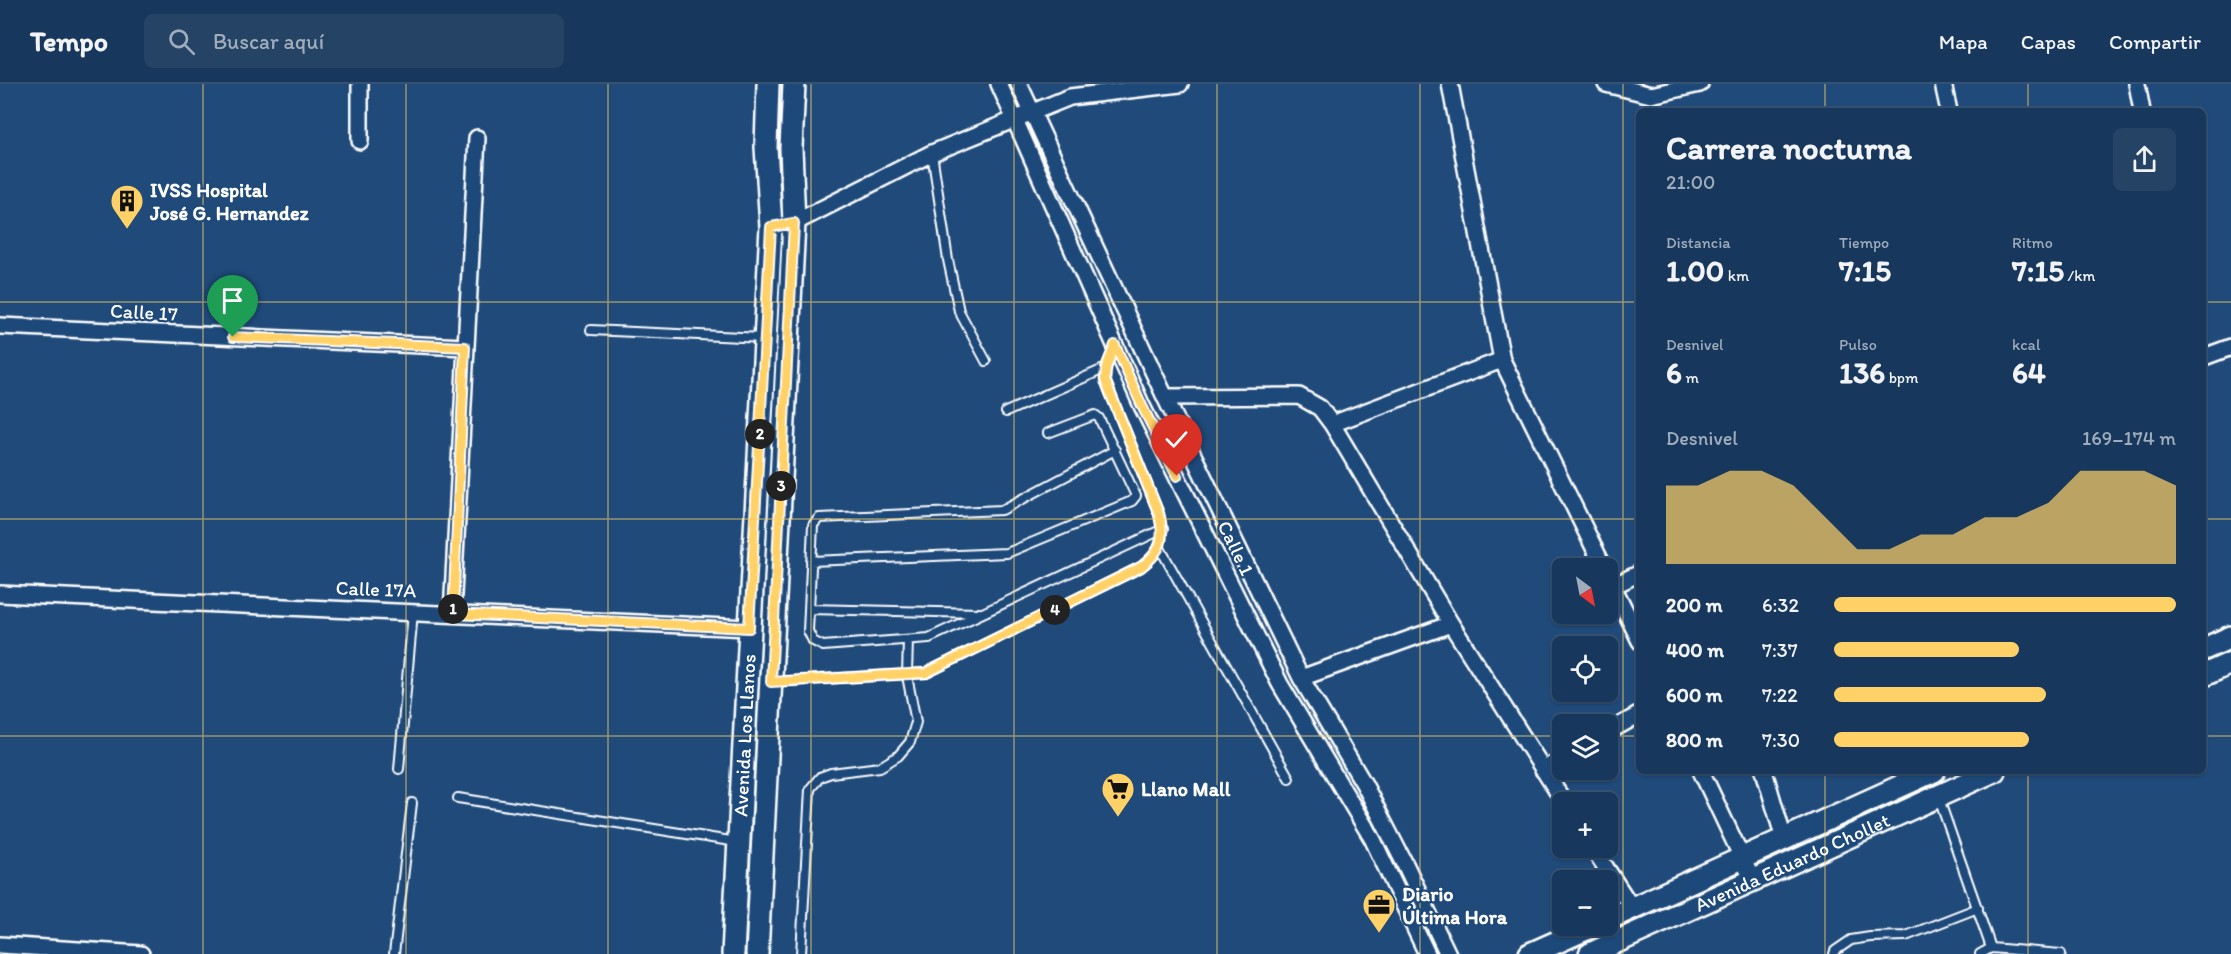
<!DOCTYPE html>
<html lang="es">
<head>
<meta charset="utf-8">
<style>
	body { margin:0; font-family:Itim,sans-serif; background:#244365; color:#f1f3f6; height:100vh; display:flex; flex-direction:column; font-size:22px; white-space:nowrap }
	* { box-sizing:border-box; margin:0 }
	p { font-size:20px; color:#9eacbb }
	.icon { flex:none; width:33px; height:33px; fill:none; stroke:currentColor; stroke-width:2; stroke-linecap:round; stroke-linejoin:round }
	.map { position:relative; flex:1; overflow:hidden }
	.details { position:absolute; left:1636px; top:24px; width:570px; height:666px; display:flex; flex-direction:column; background:#17385c; border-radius:9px; box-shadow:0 2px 4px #0004,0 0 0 2px #365272 }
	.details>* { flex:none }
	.needle { width:39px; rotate:148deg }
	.tools { position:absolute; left:1552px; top:474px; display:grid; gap:12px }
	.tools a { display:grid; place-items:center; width:66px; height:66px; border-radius:9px; background:#17385c; box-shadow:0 2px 4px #0004,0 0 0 2px #365272; font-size:30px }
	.pin { position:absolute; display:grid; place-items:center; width:51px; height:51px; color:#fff; margin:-62px -26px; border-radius:50% 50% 50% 0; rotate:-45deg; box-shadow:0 0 6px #0007 }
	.pin .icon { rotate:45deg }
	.km { position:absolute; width:30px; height:30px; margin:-15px; border-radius:50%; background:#222; color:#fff; font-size:16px; line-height:30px; text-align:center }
	.round { display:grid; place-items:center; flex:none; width:63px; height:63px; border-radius:9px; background:#244365 }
	.headline { display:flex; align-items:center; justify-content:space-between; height:102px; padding:0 30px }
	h1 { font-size:33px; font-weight:800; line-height:45px }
	.metrics { display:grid; grid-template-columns:repeat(3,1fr); gap:9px; height:102px; padding:6px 30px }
	.metrics div { display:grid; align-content:center }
	.metrics b { font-size:30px; font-weight:800 }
	.metrics small { font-size:16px; font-weight:400 }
	.metrics p { font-size:16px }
	.chart { height:168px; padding:12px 30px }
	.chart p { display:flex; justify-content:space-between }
	.chart svg { width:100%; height:108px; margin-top:6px; fill:#ffd166; opacity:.7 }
	ul { padding:0 30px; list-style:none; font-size:20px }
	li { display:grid; grid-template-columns:96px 72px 1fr; align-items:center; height:45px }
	li i { height:15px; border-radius:8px; background:#ffd166 }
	header { display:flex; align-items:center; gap:36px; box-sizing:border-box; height:84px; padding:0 30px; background:#17385c; border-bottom:2px solid #365272 }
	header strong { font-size:28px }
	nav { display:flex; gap:33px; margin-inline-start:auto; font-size:21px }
	.search { width:420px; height:54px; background:#244365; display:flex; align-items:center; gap:15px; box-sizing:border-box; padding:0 21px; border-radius:9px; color:#9eacbb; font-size:22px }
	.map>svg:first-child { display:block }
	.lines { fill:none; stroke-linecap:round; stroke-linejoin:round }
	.lane-casing { stroke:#fff; stroke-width:12 }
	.street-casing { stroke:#fff; stroke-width:20 }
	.secondary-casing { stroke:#fff; stroke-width:26 }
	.lane { stroke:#1f4a7a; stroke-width:8 }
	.street { stroke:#1f4a7a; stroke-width:15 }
	.secondary { stroke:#1f4a7a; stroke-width:21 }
	.route-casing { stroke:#fff; stroke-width:12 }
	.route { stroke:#ffd166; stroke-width:8 }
	.grid { fill:none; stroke:#ffd166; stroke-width:1.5; stroke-opacity:0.55 }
	.labels { text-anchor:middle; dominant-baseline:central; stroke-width:4.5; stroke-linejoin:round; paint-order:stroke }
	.poi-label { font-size:20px; font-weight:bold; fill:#fff; stroke:#1f4a7a; text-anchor:start }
	.street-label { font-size:20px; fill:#fff; stroke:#1f4a7a }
</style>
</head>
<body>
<header>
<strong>Tempo</strong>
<div class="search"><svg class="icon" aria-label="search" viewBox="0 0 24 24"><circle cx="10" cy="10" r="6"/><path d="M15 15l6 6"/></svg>Buscar aquí</div>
<nav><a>Mapa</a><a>Capas</a><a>Compartir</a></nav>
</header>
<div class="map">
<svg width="2231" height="870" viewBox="0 0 2231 870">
	<rect width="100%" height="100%" fill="#1f4a7a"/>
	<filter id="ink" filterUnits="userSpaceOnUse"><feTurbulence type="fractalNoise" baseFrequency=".0167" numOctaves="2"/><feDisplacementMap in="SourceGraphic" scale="12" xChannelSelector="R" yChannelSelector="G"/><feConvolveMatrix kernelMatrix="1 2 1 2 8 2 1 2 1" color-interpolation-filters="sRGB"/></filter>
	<g filter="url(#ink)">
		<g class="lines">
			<g class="lane-casing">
				<path id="lane" d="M 932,69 L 948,176 L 959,227 L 986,277
					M 591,246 L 763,254
					M 1006,328 L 1106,284
					M 1115,366 L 1002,426 L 819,434 L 813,441 L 808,547 L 813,557 L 823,562 L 929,554 L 1163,445
					M 1160,464 L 1289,694
					M 811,477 L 1007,469 L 1132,417 L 1136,412 L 1099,334 L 1095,331 L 1048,349
					M 810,525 L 979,529
					M 772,598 L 926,589 L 1141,483 C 1162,467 1165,455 1159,430 L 1105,296 L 1106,284 L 1115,262
					M 399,685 L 413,528
					M 458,714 L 737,758
					M 1939,715 L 1991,864
					M 394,870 L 412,719
					M 801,870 L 810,705 L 820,693 L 831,689 L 880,683 L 898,672 L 910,658 L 916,638 L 907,592 L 908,556
					M 1834,870 L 1835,867 L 1851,856 L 1870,853 L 1906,852 L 1978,824
					M 1980,870 L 1991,864 L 2061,870"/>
			</g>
			<g class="street-casing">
				<path id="street" d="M 360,0 L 360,57
					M 999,0 L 1142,322 L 1280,600 L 1373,756 L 1427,870
					M 1019,0 L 1165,313 L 1301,594 L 1364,700 L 1406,782 L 1448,870
					M 1450,0 L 1502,276 L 1604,484
					M 1606,0 L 1651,11 L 1700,0
					M 1943,0 L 1949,27
					M 2137,0 L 2142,27
					M 771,143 L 794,139 L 932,69 L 1070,13 L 1180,0
					M 0,242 L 465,263
					M 2204,273 L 2231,263
					M 1165,313 L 1299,312 L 1320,324 L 1332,340 L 1451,540 L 1564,718
					M 1332,340 L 1502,276
					M 1608,492 L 1640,557
					M 1613,502 L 1640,489
					M 0,510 L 749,544
					M 452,530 L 477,54
					M 1301,594 L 1451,540
					M 1608,648 L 1640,630
					M 1543,686 L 1563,674
					M 1701,687 L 1753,797
					M 1764,687 L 1784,755
					M 1593,764 L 1632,824
					M 0,861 L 141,870"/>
			</g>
			<g class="secondary-casing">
				<g id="secondary">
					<path d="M 2204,565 L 2231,553"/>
					<path d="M 2204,591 L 2231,579"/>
					<path d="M 1608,835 L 1934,687"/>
					<path id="s1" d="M 733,870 L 771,143 L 766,63 L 768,0"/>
					<path d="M 757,870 L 794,139 L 791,64 L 794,0"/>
					<path d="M 1530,870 L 1593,842"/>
					<path id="s2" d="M 1590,870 L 1994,687"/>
				</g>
			</g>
			<use href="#lane" class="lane"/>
			<use href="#street" class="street"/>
			<use href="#secondary" class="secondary"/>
		</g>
	</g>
	<g class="lines" filter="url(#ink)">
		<g class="route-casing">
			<path id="route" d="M 233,253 L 465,263 L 453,530 L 749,544 L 771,143 L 794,139 L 771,598 L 926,589 L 1141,483 C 1162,467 1165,455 1159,430 L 1105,296 L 1106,284 L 1115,261 L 1142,322 L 1177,392"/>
		</g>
		<use href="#route" class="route"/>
	</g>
	<path class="grid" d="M 203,0 L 203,870M 406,0 L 406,870M 608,0 L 608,870M 811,0 L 811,870M 1014,0 L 1014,870M 1217,0 L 1217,870M 1420,0 L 1420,870M 1623,0 L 1623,870M 1825,0 L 1825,27M 2028,0 L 2028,27M 0,218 L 1640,218M 2204,218 L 2231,218M 0,435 L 1640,435M 2204,435 L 2231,435M 0,652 L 1563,652M 1608,652 L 1640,652M 2204,652 L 2231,652M 1825,687 L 1825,870M 2028,687 L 2028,870"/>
	<defs>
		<g id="building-pin" transform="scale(1.725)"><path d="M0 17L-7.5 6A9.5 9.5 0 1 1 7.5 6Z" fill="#ffd166" stroke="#1f4a7a"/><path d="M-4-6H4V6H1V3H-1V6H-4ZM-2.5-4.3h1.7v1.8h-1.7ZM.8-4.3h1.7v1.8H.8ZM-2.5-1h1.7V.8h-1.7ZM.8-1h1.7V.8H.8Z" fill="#111"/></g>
		<g id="supermarket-pin" transform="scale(1.725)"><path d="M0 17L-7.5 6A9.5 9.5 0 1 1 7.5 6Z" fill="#ffd166" stroke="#1f4a7a"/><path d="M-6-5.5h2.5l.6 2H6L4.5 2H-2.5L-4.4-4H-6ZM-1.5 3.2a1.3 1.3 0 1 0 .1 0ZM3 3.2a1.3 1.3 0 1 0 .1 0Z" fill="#111"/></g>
		<g id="office-pin" transform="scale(1.725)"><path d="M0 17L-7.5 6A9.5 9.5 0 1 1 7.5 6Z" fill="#ffd166" stroke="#1f4a7a"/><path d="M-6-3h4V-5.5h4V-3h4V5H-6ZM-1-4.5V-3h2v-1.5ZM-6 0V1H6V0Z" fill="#111"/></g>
	</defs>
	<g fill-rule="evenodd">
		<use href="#building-pin" x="127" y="117"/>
		<use href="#supermarket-pin" x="1118" y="705"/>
		<use href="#office-pin" x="1379" y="821"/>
	</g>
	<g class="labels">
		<g class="poi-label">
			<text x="150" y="106">IVSS Hospital<tspan x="150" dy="23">José G. Hernandez</tspan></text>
			<text x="1141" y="705">Llano Mall</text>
			<text x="1402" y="810">Diario<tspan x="1402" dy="23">Última Hora</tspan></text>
		</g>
		<g class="street-label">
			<text transform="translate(144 228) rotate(3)">Calle 17</text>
			<text transform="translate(1236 464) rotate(64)">Calle 1</text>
			<text transform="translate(376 505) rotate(2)">Calle 17A</text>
			<text stroke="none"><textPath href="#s1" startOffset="219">Avenida Los Llanos</textPath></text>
			<text stroke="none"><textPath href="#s2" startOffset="222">Avenida Eduardo Chollet</textPath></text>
		</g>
	</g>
</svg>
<div class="tools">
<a><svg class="needle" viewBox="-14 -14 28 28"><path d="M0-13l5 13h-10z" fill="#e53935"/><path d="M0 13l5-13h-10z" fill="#9eacbb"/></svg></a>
<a><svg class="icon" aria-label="locate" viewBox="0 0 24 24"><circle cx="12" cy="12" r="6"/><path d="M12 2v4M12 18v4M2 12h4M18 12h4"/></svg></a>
<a><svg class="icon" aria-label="layers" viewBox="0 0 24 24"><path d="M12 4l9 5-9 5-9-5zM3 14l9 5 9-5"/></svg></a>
<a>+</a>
<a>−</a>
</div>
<div class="pin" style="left:233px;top:253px;background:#1e9e55"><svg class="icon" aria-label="arrive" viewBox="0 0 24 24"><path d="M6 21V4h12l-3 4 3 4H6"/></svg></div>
<div class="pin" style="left:1177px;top:392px;background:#d93025"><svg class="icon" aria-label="check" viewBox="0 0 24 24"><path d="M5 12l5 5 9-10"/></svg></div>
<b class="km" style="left:453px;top:525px">1</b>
<b class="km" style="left:760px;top:350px">2</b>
<b class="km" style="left:781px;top:402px">3</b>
<b class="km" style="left:1055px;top:526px">4</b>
<section class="details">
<div class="headline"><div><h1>Carrera nocturna</h1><p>21:00</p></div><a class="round"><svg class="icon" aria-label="share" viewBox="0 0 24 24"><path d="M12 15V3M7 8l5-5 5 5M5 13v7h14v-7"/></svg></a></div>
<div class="metrics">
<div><p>Distancia</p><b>1.00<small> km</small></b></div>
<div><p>Tiempo</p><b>7:15</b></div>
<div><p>Ritmo</p><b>7:15<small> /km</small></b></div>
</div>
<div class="metrics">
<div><p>Desnivel</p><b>6<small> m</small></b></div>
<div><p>Pulso</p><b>136<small> bpm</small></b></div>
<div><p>kcal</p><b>64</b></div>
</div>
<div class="chart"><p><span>Desnivel</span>169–174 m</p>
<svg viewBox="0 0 160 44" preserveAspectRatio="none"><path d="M0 44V12L10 12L20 6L30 6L40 12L50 25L60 38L70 38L80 32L90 32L100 25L110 25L120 19L130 6L140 6L150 6L160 12V44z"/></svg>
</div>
<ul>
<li><b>200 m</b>6:32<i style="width:100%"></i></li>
<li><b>400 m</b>7:37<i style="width:54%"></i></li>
<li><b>600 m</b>7:22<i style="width:62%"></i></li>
<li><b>800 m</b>7:30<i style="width:57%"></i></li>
</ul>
</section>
</div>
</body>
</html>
